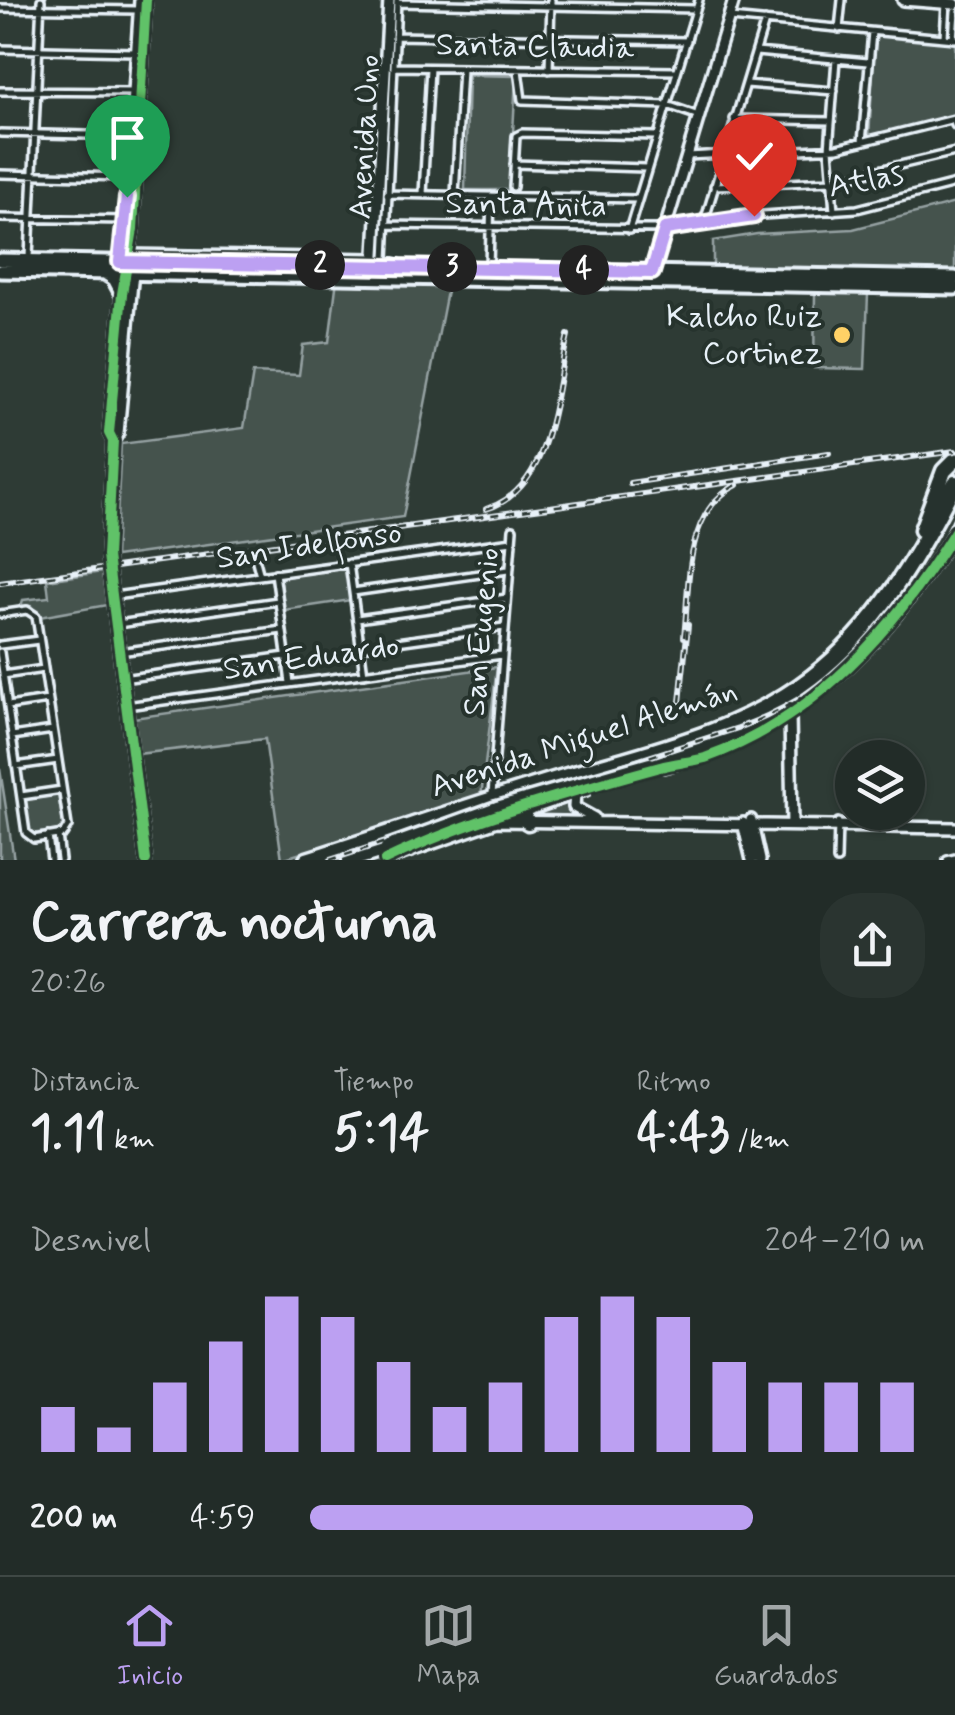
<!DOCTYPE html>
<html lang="es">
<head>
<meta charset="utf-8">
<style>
	body { margin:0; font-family:Mynerve,sans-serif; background:#2a3430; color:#f1f3f6; height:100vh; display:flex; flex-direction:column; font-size:38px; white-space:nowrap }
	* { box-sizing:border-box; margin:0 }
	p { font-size:32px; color:#a2a7a8 }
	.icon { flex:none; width:55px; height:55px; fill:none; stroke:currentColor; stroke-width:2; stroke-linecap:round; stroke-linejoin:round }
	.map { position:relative; height:860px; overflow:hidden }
	.panel { display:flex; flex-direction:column; background:#222c28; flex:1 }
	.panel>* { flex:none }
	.controls { position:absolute; left:835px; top:740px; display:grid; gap:20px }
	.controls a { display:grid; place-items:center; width:90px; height:90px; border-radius:50%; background:#222c28; box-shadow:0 2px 8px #0004,0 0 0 2px #3f4845; font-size:50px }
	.pin { position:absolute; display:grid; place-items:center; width:85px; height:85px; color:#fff; margin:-102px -42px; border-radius:50% 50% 50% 0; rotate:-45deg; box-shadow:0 0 10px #0007 }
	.pin .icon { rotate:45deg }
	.km { position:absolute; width:50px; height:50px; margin:-25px; border-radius:50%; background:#222; color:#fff; font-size:28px; line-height:50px; text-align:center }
	.round { display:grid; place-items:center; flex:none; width:105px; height:105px; border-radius:40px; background:#2a3430 }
	.summary { display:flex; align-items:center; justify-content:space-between; height:170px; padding:0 30px }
	h1 { font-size:55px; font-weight:700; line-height:75px }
	.figures { display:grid; grid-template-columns:repeat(3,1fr); gap:15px; height:170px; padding:10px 30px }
	.figures div { display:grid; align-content:center }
	.figures b { font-size:50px; font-weight:700 }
	.figures small { font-size:28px; font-weight:400 }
	.figures p { font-size:28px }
	.chart { height:280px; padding:20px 30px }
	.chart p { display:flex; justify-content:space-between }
	.chart svg { width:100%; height:180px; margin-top:10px; stroke:#bca0f2; stroke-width:6 }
	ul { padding:0 30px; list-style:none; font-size:32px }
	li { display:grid; grid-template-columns:160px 120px 1fr; align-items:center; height:75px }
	li i { height:25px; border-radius:12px; background:#bca0f2 }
	.dock { display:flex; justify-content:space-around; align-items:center; height:140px; border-top:2px solid #3f4845; background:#222c28; font-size:28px; color:#a2a7a8 }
	.dock a { display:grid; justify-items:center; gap:5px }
	.dock .on { color:#bca0f2 }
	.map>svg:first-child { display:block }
	.green { fill:#45524e; stroke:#96a2a3; stroke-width:2.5 }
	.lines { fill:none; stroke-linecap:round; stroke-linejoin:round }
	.street-casing { stroke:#e8f1f8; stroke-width:12 }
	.secondary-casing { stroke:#e8f1f8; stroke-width:16 }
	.primary-casing { stroke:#e8f1f8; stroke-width:19 }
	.highway-casing { stroke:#e8f1f8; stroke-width:21 }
	.street { stroke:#26332d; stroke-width:5 }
	.secondary { stroke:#26332d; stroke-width:9 }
	.primary { stroke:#26332d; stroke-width:11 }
	.highway { stroke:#26332d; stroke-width:14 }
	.rail-casing { stroke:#e8f1f8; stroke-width:6 }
	.rail { stroke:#26332d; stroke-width:2.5; stroke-dasharray:8; stroke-linecap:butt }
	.highway-bridge-casing { stroke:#e8f1f8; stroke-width:21; stroke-linecap:butt }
	.highway-bridge { stroke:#26332d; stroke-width:14 }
	.cycleway-casing { stroke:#26332d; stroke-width:16 }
	.cycleway { stroke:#61c268; stroke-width:10 }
	.route-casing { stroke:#fff; stroke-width:20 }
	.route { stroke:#bca0f2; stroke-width:12 }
	.poi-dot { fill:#ffd166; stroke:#26332d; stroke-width:4 }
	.labels { text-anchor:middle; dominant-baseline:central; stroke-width:8; stroke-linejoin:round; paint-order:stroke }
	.street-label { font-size:32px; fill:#e8f1f8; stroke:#26332d }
	.poi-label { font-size:32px; fill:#e8f1f8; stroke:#26332d; text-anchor:end }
</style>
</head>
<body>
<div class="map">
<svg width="955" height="860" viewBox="0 0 955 860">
	<rect width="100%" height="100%" fill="#2e3b35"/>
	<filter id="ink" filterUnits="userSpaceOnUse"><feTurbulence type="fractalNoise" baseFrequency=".01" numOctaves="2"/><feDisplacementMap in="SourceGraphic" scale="20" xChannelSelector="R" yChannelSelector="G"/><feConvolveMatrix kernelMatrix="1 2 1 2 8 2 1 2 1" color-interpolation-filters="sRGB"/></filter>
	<g filter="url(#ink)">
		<path class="green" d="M 875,35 L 955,43 L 955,116 L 869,138 Z
			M 468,75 L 516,76 L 510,190 L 465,190 Z
			M 955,203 L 955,274 L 713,270 L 713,241 L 757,234 L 853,229 Z
			M 337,279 L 449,281 L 403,517 L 115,557 L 121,444 L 244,428 L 253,373 L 299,375 L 303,345 L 329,342 Z
			M 815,293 L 868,294 L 865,369 L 814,368 Z
			M 345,565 L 351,600 L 284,610 L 280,574 Z
			M 102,572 L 107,605 L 40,617 L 31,606 L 21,606 L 23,600 L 49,597 L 47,580 Z
			M 497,667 L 481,797 L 282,859 L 265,739 L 137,754 L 133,718 Z
			M 0,769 L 14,860 L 0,860 Z
			M 58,795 L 64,830 L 30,834 L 25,800 Z
			M 566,799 L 577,817 L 530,817 L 525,812 Z"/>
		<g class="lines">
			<g class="street-casing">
				<path id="street" d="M 397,3 L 696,9
					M 0,8 L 137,10
					M 730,18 L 955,39
					M 839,29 L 842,0
					M 395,36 L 687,41
					M 944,37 L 946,3
					M 953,39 L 955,11
					M 0,49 L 135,52
					M 756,52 L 868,62
					M 394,67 L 676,71
					M 518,70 L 522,100 L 667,105 L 699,116
					M 549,70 L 551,0
					M 746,84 L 834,91
					M 0,91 L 133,92
					M 734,119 L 831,121
					M 0,133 L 131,136
					M 862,142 L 872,32
					M 688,156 L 837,148 L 954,119 L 955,125
					M 514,164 L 646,168
					M 0,174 L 128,177
					M 714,186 L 832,181 L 955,152
					M 513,187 L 516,136 L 522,133 L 657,136
					M 387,194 L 638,199
					M 423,194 L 430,68
					M 455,195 L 462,69
					M 834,211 L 829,149 L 836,59
					M 0,218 L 126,220
					M 704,222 L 765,21
					M 386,225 L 665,229 L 746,216 L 857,209 L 955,184
					M 629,230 L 699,0
					M 130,253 L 374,257 L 402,264
					M 29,257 L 41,0
					M 385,259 L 397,1
					M 121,261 L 138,0
					M 489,267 L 491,196
					M 256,561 L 260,576
					M 349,563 L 364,674
					M 275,573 L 290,683
					M 353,592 L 508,570
					M 114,596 L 512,541
					M 0,614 L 27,610 L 36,616 L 68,826 L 63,834 L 34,839 L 26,833 L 0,652
					M 357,619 L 507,598
					M 118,624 L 278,601
					M 0,645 L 39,640
					M 361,647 L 504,627
					M 119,652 L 282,630
					M 3,675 L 44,669
					M 122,679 L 286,656
					M 8,706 L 48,700
					M 126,706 L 502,655
					M 12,736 L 53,730
					M 16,766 L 58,760
					M 492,795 L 513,529
					M 21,796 L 62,790
					M 58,835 L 61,860
					M 48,836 L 51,860
					M 837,860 L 838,822
					M 947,860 L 955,858"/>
			</g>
			<g class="secondary-casing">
				<path id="secondary" d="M 903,0 L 955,4
					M 374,272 L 389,0
					M 651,275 L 734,0
					M 113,441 L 118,433 L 133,271
					M 790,714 L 792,824
					M 663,767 C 800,734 883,648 955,531
					M 575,794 L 574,807 L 594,818
					M 751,820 L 760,860
					M 498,821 L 955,828
					M 743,823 L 752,860
					M 146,860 L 107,556 L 113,441 L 109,433 L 122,294 L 133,229 L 146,0
					M 385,860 L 586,790"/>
			</g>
			<g class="primary-casing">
				<path id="primary" d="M 0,260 L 955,278
					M 0,271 L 955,288
					M 106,274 L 114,279 L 122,294"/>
			</g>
			<g class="highway-casing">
				<path id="highway" d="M 922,530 L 944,471 L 955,460
					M 650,765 L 740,732 L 794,699
					M 526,796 L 521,810 L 528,822
					M 307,860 C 394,832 480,802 567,776 C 652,751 741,732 812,677 C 877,627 918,555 955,483
					M 350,860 L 388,848"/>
			</g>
			<use href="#street" class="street"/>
			<use href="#secondary" class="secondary"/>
			<use href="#primary" class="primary"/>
			<use href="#highway" class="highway"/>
			<g class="rail-casing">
				<path id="rail" d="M 630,483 L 829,453
					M 486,509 C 553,489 554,393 568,335
					M 0,583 L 955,451
					M 684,637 C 690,586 683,511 737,485
					M 680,702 L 688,625
					M 330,860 L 738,728 C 836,693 911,612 955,518"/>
			</g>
			<use href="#rail" class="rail"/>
			<g class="highway-bridge-casing">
				<path id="highway-bridge" d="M 388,848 L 497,809 L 650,765"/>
			</g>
			<use href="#highway-bridge" class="highway-bridge"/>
			<g class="cycleway-casing">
				<path id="cycleway" d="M 146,860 L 107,556 L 113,441 L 109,433 L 122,294 L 133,229 L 146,0
					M 385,860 C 470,819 569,792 660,767 C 675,763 690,762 705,758 C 816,719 895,628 955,531"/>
			</g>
			<use href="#cycleway" class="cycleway"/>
		</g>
	</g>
	<g class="lines" filter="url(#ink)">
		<g class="route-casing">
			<path id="route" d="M 127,197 L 120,262 L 652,272 L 665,229 L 754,216"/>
		</g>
		<use href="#route" class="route"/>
	</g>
	<circle class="poi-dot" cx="842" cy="335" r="10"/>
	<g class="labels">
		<g class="street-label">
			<text transform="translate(535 47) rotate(1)">Santa Claudia</text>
			<text transform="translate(365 137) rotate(-87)">Avenida Uno</text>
			<text transform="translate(866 181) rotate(-11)">Atlas</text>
			<text transform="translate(526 205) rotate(1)">Santa Anita</text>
			<text transform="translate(309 546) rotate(-8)">San Idelfonso</text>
			<text transform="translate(482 632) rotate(-85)">San Eugenio</text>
			<text transform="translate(311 658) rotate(-8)">San Eduardo</text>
			<text transform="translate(584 739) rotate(-18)">Avenida Miguel Alemán</text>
		</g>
		<g class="poi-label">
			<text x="822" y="317">Kalcho Ruiz<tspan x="822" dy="37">Cortinez</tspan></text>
		</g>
	</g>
</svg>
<div class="controls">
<a><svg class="icon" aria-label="layers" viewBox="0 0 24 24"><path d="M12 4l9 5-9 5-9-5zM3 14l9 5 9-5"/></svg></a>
</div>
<div class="pin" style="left:127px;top:197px;background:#1e9e55"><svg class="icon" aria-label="arrive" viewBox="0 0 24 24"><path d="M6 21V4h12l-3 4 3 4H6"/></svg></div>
<div class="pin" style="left:754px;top:216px;background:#d93025"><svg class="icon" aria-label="check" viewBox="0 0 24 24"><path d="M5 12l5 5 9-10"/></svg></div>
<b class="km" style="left:320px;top:265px">2</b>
<b class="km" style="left:452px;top:267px">3</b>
<b class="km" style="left:584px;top:270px">4</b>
</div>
<section class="panel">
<div class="summary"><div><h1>Carrera nocturna</h1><p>20:26</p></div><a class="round"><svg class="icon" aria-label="share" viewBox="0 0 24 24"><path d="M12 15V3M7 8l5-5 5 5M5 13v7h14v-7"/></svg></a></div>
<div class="figures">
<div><p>Distancia</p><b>1.11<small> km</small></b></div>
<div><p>Tiempo</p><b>5:14</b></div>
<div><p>Ritmo</p><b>4:43<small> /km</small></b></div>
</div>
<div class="chart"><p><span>Desnivel</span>204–210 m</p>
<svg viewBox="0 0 160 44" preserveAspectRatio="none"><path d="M5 44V33M15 44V38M25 44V27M35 44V17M45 44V6M55 44V11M65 44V22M75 44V33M85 44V27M95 44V11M105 44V6M115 44V11M125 44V22M135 44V27M145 44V27M155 44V27"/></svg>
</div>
<ul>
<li><b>200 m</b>4:59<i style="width:72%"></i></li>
</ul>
</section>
<nav class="dock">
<a class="on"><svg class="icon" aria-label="home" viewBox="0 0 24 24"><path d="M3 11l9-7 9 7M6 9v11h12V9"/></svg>Inicio</a>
<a><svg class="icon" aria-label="map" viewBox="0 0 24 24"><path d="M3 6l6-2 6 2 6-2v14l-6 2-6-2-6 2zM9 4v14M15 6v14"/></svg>Mapa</a>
<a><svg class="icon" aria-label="saved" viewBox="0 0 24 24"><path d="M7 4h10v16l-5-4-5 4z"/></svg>Guardados</a>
</nav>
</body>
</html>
